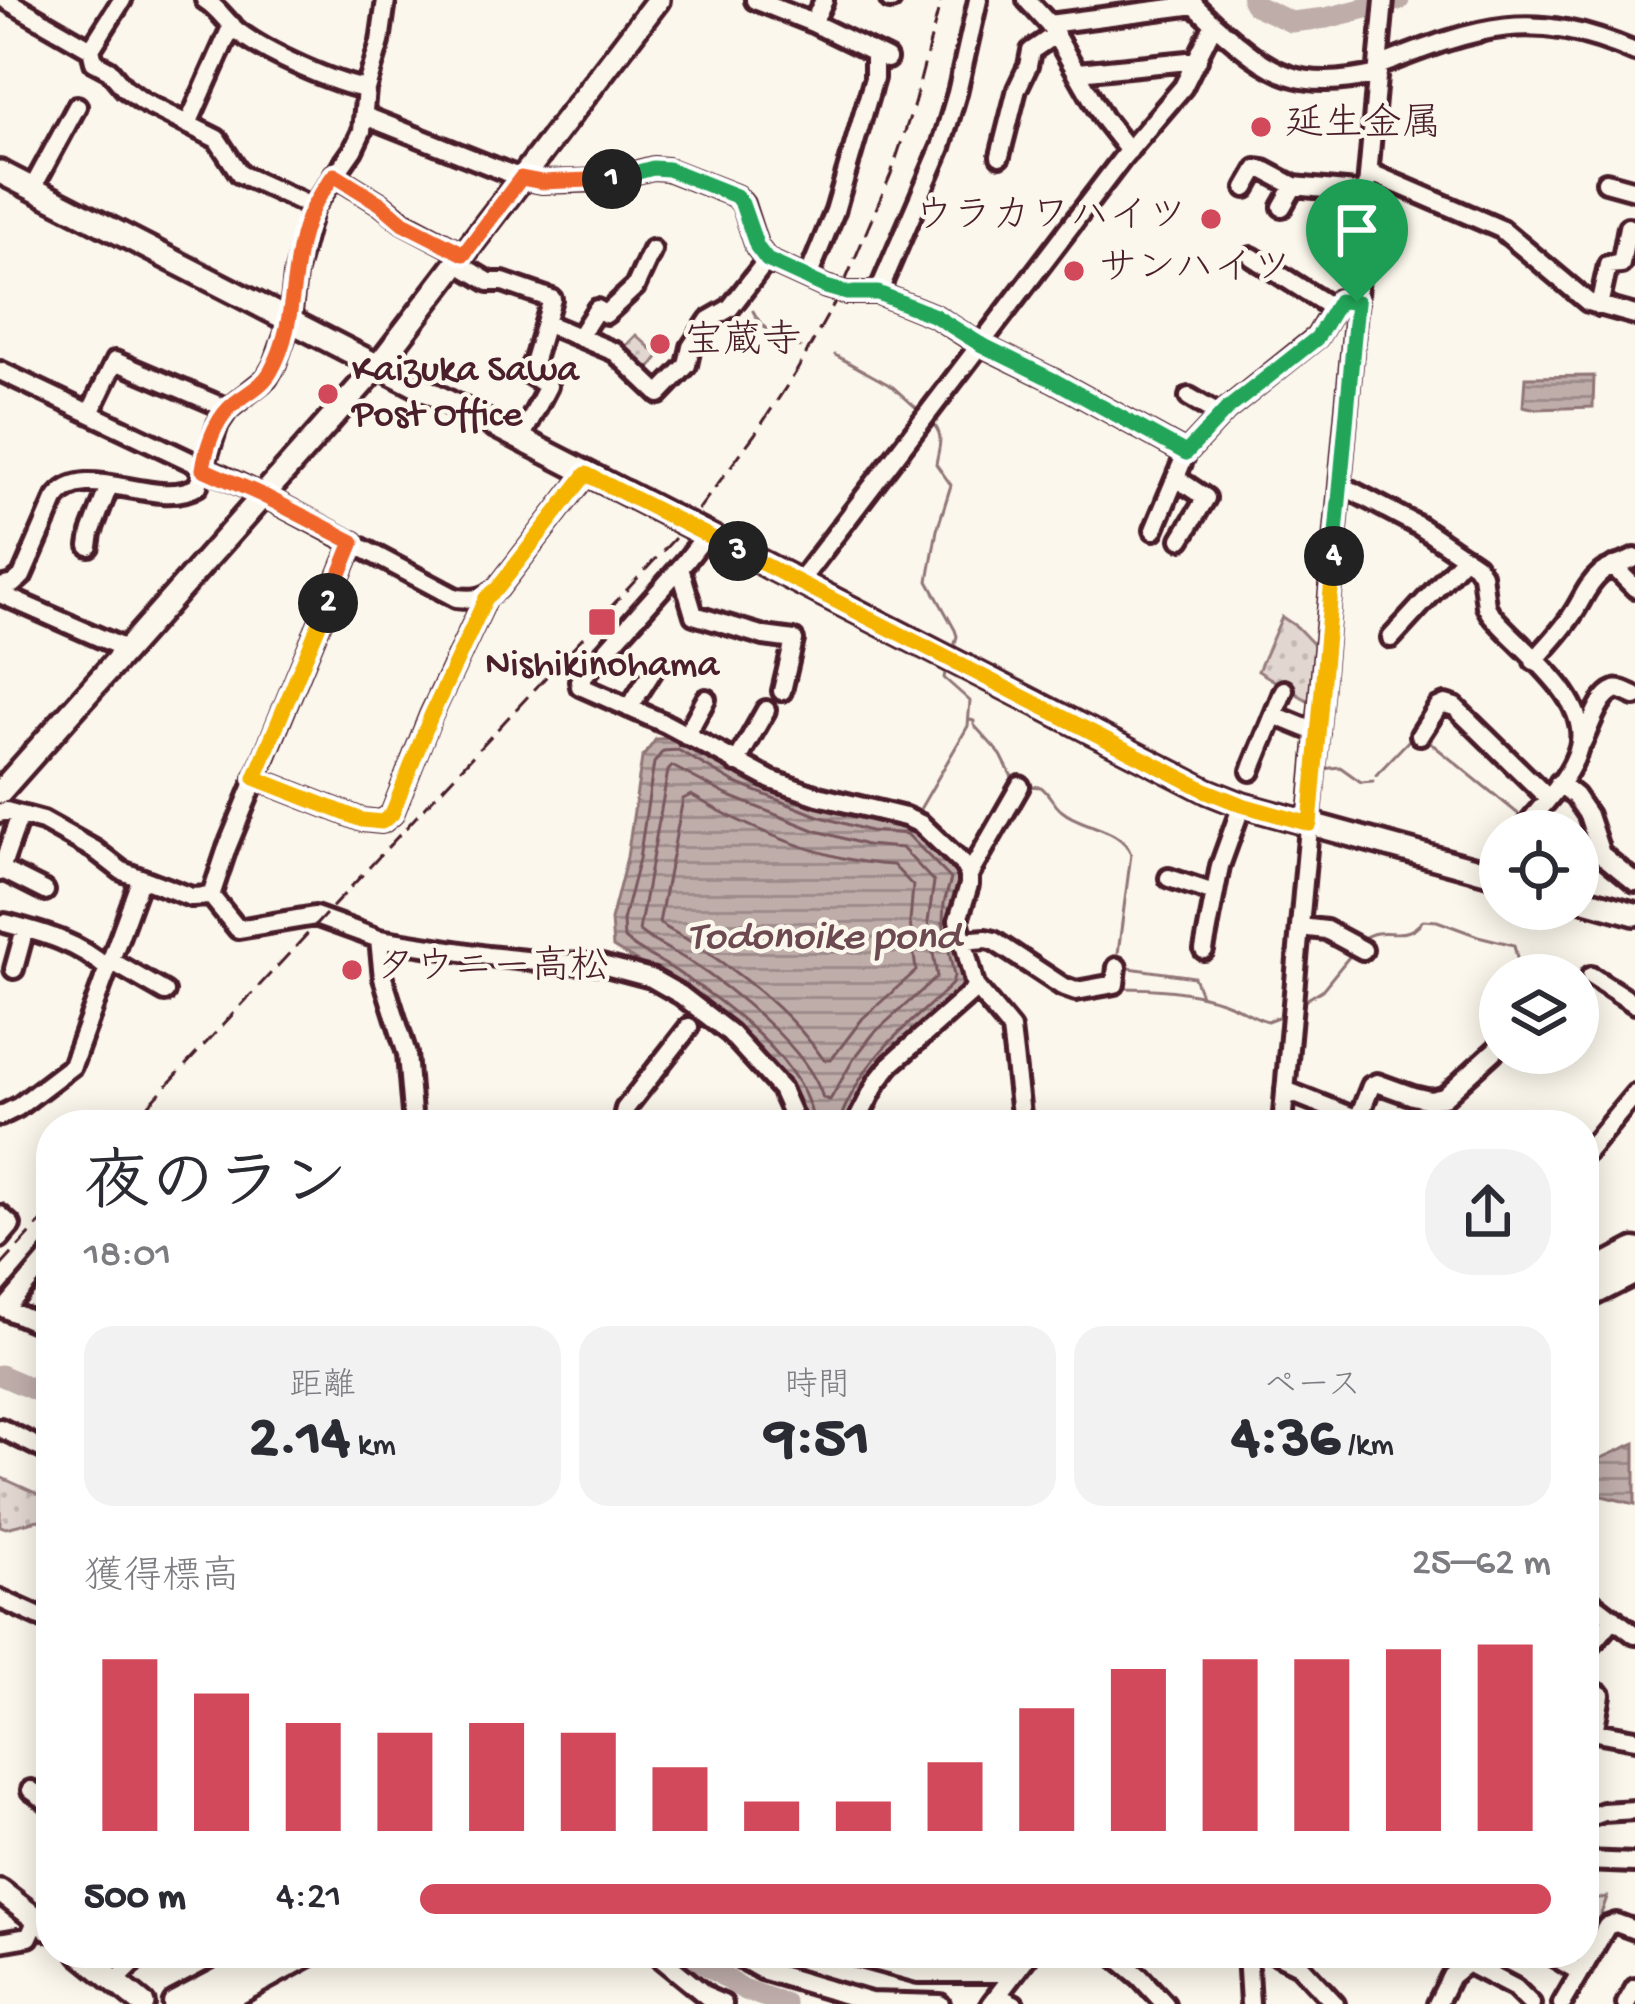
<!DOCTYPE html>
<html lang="ja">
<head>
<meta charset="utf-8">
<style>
	body { margin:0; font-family:"Gochi Hand","Klee One",sans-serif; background:#f2f2f3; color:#2b2b33; height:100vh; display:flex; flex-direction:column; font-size:45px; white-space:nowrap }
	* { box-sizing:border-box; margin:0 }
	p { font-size:39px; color:#7c7c81 }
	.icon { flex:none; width:66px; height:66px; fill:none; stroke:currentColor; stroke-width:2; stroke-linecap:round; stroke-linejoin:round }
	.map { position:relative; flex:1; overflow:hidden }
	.panel { position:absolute; left:36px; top:1110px; width:1563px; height:858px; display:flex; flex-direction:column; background:#fff; border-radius:48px; box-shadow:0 6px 30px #0003 }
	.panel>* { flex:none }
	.buttons { position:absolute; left:1479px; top:810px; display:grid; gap:24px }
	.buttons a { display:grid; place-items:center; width:120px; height:120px; border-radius:50%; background:#fff; box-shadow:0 6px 30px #0003; font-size:60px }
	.pin { position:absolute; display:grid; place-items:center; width:102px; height:102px; color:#fff; margin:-123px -51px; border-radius:50% 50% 50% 0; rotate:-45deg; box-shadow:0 0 12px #0007 }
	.pin .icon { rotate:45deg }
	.km { position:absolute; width:60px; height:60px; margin:-30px; border-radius:50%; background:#222; color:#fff; font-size:33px; line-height:60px; text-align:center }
	.round { display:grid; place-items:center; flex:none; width:126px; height:126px; border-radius:48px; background:#f2f2f3 }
	.summary { display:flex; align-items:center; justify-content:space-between; height:204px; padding:0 48px }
	h1 { font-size:66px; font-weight:700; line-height:90px }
	.stats { display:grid; grid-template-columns:repeat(3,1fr); gap:18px; height:204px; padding:12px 48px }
	.stats div { display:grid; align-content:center; border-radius:30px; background:#f2f2f3; text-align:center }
	.stats b { font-size:60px; font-weight:700 }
	.stats small { font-size:33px; font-weight:400 }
	.stats p { font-size:33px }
	.chart { height:336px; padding:24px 48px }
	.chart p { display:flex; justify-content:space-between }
	.chart svg { width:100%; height:216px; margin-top:12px; stroke:#d1495b; stroke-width:6 }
	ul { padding:0 48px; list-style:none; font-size:39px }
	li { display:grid; grid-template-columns:192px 144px 1fr; align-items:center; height:90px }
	li i { height:30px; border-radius:15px; background:#d1495b }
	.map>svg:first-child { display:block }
	.park { fill:url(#park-dots); stroke:#967b7e; stroke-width:3 }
	.water { fill:url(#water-rules); stroke:#907477; stroke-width:3 }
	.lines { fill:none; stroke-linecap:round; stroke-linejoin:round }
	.shore { stroke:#79585e; stroke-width:3 }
	.stream { stroke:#907477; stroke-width:3 }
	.river { stroke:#bfadaa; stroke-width:21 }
	.minor-casing { stroke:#4a1f2b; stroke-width:26 }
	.major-casing { stroke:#4a1f2b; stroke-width:30 }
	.highway-casing { stroke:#4a1f2b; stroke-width:33 }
	.minor { stroke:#fbf7ec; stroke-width:16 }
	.major { stroke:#fbf7ec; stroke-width:21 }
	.highway { stroke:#fbf7ec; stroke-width:24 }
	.rail { stroke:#4a1f2b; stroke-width:3; stroke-dasharray:18 9; stroke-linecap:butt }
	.split-1-casing { stroke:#fff; stroke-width:24 }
	.split-2-casing { stroke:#fff; stroke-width:24 }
	.split-3-casing { stroke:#fff; stroke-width:24 }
	.split-4-casing { stroke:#fff; stroke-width:24 }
	.split-5-casing { stroke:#fff; stroke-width:24 }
	.split-1 { stroke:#22a559; stroke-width:15 }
	.split-2 { stroke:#f0652b; stroke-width:15 }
	.split-3 { stroke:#f5b400; stroke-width:15 }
	.split-4 { stroke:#f5b400; stroke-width:15 }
	.split-5 { stroke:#22a559; stroke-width:15 }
	.poi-dot { fill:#d1495b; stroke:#fbf7ec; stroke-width:4.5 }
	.labels { text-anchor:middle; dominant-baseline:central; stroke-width:9; stroke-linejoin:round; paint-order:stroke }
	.poi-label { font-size:39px; fill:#4a1f2b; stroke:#fbf7ec; text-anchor:start }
	.water-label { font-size:42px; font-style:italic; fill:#6d4a51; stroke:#fbf7ec }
</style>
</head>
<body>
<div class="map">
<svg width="1635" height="2004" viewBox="0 0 1635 2004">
	<defs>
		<pattern id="park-dots" width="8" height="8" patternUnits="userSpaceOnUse" patternTransform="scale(3)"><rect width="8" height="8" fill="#e2d7d0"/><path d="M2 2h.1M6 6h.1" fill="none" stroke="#c3b8b3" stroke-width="1.8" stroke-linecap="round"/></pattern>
		<pattern id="water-rules" width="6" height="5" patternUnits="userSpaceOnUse" patternTransform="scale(3)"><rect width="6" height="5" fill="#bfadaa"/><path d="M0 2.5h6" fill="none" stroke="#9d8c8b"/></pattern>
	</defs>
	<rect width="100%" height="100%" fill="#fbf7ec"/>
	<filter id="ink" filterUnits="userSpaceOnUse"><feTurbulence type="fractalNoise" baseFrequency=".00833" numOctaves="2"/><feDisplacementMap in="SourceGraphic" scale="24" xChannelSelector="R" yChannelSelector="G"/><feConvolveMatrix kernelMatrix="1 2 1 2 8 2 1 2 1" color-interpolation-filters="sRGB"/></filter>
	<g filter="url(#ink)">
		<path class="park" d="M 636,335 L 659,356 L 645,374 L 621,351 Z
			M 1282,617 L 1297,627 L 1317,648 L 1314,704 L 1258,671 Z
			M 0,1477 L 51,1500 L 51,1527 L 38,1520 L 6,1528 L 0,1526 Z
			M 1607,1897 L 1601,1914 L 1605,1917 L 1596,1933 L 1584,1928 L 1584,1900 Z"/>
		<path class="water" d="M 1594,376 L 1593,407 L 1536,409 L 1523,406 L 1525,377 Z
			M 680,738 L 822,804 L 873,819 L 897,819 L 919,827 L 966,880 L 967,977 L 962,992 L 849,1125 L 805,1125 L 799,1117 L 795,1096 L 777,1070 L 746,1040 L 673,983 L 613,947 L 611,920 L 627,857 L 642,758 L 656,739 Z
			M 1635,1443 L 1635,1504 L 1598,1495 L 1584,1487 L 1584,1466 Z"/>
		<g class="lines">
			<path class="shore" d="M 672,766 L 727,795 L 814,830 L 866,845 L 902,848 L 934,882 L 928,922 L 937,977 L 874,1033 L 853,1060 L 830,1100 L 823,1098 C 809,1049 729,987 687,960 C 671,950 654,943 639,931 L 668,771 Z
				M 691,795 C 748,829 826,862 893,865 L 913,886 L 910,922 L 916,971 L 863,1018 L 831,1060 L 824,1060 C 793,1015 745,977 699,947 C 686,938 672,932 659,923 L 683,799 Z
				M 814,1125 C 807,1065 729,1005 680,974 C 662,961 641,953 624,939 L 623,921 L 639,859 L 654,763 L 663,751 L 678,750 L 733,782 L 818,816 L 870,831 L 907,834 L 951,879 L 944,903 L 943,922 L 954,976 L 952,984 C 916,1020 879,1043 854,1090 C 848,1102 841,1112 839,1125"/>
			<path class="stream" d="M 753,311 C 764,333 779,338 800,347
				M 835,355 L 893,387 L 922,413
				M 929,420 C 946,434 939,445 936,464 L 951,485 L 937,530 L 928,581 L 955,630 L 957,636 L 953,651
				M 970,720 L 974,721 L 974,725 L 1001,755 L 1014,781
				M 1427,740 L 1522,817
				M 1322,769 L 1340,767 L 1361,782 L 1373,781
				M 1376,775 L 1412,737
				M 1029,786 L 1041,787 C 1050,794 1053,804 1062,811 C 1082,828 1121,827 1131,854 L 1117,961
				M 916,816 L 968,726 L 970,701 L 944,678 L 946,667
				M 1362,939 C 1385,923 1404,945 1423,920 L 1437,921 L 1478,936 L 1514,945 L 1521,975
				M 1122,967 L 1194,977 L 1201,995
				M 1555,975 L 1557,972
				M 1120,988 C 1155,988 1190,990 1224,1002 C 1239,1007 1252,1017 1267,1021 L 1283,1015
				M 1301,1003 L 1322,990 L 1353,952"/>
			<path class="river" d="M 1252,0 L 1255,5 L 1291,22 L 1326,18 L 1399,0
				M 0,1375 L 51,1397
				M 688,1953 L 743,1989 L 785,2004"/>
			<g class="minor-casing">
				<path id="minor" d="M 6,0 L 91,49 L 122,0
					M 205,0 C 221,10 226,23 240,33 C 268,54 333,83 366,89
					M 755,0 L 813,23 L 887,59
					M 890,0 L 891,0
					M 1027,0 L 1049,24 L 1103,118 L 1129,151
					M 813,23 L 824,0
					M 1049,24 L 1195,5
					M 1214,24 C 1273,76 1298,92 1378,74
					M 91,49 L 94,62 L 109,70 L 124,88 L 143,102 L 217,139 L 240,174 L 313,207
					M 1378,66 C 1479,27 1530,7 1635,52
					M 1078,72 L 1198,60
					M 365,116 L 521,178 L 542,182 L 606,180 L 653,168 L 667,169 L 736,196 L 743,204 L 757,247 L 767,260 L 826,287 L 847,293 L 878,293 L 935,316 L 979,344 L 1055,381 L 1186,453
					M 188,124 L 232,25
					M 1000,156 L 1017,89 L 1028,66 L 1031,51 L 1056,34
					M 1369,172 L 1501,229 L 1588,302 L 1635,315
					M 334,175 L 381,204 L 403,222 L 464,254
					M 1606,182 L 1635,190
					M 1246,188 L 1257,169 L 1264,170 L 1294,186 L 1366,193
					M 32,189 L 77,106
					M 1282,207 L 1294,186
					M 1252,257 L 1334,309
					M 457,263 L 489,282 L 503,282 L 552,299 L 534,360 L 527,373 L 548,386 L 520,440
					M 808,277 L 835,211 L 874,78 L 874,54
					M 878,293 L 941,147 L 957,93 L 978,0
					M 1599,306 L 1608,265 L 1621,264 L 1628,227
					M 545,323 L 615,352 L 659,394 L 687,365 L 691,347 L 709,320 L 730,308 L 767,260
					M 579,337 L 597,309 L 606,314 L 635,287 L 652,250
					M 0,371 L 264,496 L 456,598 C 474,600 484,599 498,588 L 586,474
					M 1189,397 L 1220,415
					M 90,413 L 115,361 L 228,409
					M 1176,478 L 1206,498 L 1181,539
					M 1341,485 L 1419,526 L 1476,565 L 1482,574 L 1486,606 L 1490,613 C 1517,647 1592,697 1579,747 C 1571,778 1541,806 1522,831
					M 1154,530 L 1186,453 L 1226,410 L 1317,337 L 1339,300 L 1357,302
					M 706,535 L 686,561 L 579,681 L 580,686 L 666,724 L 771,780 L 818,796 L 905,817 L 921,824 L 963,864 L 969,875 L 969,885 L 958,920 L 975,986 L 971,993 L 891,1064 L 877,1082 L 855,1125
					M 89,546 L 91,533 L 109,486
					M 1613,566 L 1635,588
					M 680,568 L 694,615 L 764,636 L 794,640 L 782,691
					M 800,581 L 1124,156 L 1183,87 L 1214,24 L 1189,0
					M 0,587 L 13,584 L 22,576 L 55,500 C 83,457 156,512 198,486 L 218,424 L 228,409 L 267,378 L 275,364 L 290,321 L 295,275 L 313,207 L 353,150 L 362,131 L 366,89 L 380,42 L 386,0
					M 0,594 L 128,650
					M 1391,638 L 1465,557
					M 1534,661 C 1547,646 1561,632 1572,615 C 1582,601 1586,586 1600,574 C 1610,565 1624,565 1635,558
					M 629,708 L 654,669
					M 1274,715 L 1318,733
					M 1420,735 L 1438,707 L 1445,704 L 1455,707 L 1548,798
					M 686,736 L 706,699
					M 1582,743 C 1590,729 1598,696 1615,690 C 1620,688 1630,694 1635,696
					M 736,763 L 766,710
					M 1251,771 L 1284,690
					M 255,778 L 362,820 L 382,822 L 392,814 L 431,715 L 486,598
					M 1559,783 L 1575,796 L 1588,815 L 1601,854 L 1635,882
					M 0,813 L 6,811 L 43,821 L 95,850 L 122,871 L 191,897 L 211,896 L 227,848 L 353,542
					M 1,869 L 45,891
					M 0,872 L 20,815
					M 969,875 L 1020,786
					M 1169,878 L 1214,893
					M 211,896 L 238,929 L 315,916 L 379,939 L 488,956 L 555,963 L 598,964 L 651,978 L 681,995 L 730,1033 L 781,1089 L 797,1125
					M 5,923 C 43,933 78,942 108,969
					M 1300,927 L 1326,930 L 1363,950
					M 379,939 L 383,978 L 407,1054 L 413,1125
					M 961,941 L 986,939 L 994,941 L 1062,986 L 1076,991 L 1115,984 L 1117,967
					M 1204,950 L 1220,866 L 1242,805
					M 111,961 L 165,992
					M 14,969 L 25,929
					M 1591,976 L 1635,1004
					M 975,986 L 1011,1029 L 1022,1123 L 1025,1125
					M 1285,1090 L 1373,1125
					M 0,1116 L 18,1107 L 72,1066 L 141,878
					M 1358,1119 L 1371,1086 L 1377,1083 L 1413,1096 L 1430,1100 L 1444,1097 L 1500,1046
					M 621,1125 L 625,1109 L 689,1027
					M 1282,1125 L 1384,0
					M 1584,1155 L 1635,1094
					M 0,1215 L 11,1225 L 0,1238
					M 51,1255 L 5,1309 L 51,1329
					M 0,1428 L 51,1453
					M 1584,1596 L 1635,1635
					M 0,1599 L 51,1622
					M 1584,1654 L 1614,1618
					M 1584,1686 L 1601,1695 L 1594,1732
					M 1585,1730 L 1635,1739
					M 31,1790 L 51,1804
					M 1584,1819 L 1603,1812 L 1635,1810
					M 1584,1861 L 1635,1863
					M 0,1942 L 29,1937 L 37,1919
					M 654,1953 L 709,1998 L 723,2004
					M 732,1953 L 762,1970 L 870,2002 L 940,2004
					M 845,1953 L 918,1973 L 1014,1973
					M 1111,1953 L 1140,1977 L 1165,2004
					M 1247,1953 L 1250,2004
					M 1274,1953 L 1299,1965 L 1335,2004
					M 1548,1953 L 1580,1972
					M 1467,1963 L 1515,1988 L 1531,2004
					M 115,1981 L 144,1953
					M 997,1996 L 1014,2004
					M 991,2004 L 1030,1953
					M 1437,2004 L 1451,1976 L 1467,1963
					M 1562,2004 L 1607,1926 L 1616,1923 L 1635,1930
					M 1626,2004 L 1635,1988"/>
			</g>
			<g class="major-casing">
				<path id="major" d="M 0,172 L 1207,791 L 1242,805 L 1500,876
					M 0,792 L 378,366 L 658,0
					M 1578,898 L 1635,914
					M 0,1891 L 51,1930
					M 80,1953 L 143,2004"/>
			</g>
			<g class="highway-casing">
				<path id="highway" d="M 1584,1278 L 1635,1251
					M 1584,1297 L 1635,1271
					M 176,2004 L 273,1953
					M 215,2004 L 308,1953"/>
			</g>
			<use href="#minor" class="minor"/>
			<use href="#major" class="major"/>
			<use href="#highway" class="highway"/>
			<path class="rail" d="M 130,1125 L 687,525 L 755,434 L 796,372 L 841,291 L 891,174 L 914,104 L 941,0
				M 0,1267 L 51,1211"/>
		</g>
	</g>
	<g class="lines" filter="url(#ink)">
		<g class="split-1-casing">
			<path id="split-1" d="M 612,179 L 653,168 L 668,169 L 736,196 L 742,204 L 757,247 L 767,260 L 826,287 L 847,293 L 878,293 L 935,316 L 980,344 L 1055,381 L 1186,453 L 1226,410 L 1317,338 L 1339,301 L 1357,302"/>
		</g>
		<g class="split-2-casing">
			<path id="split-2" d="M 328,603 L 353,542 L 264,496 L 203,469 C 206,449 214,423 229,408 C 242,395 262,388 271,371 C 300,320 287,258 313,207 C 319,196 327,185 334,175 L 381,204 L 403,223 L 464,254 L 521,178 L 542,182 L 612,179"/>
		</g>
		<g class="split-3-casing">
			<path id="split-3" d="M 328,603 L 255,778 L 362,820 L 382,822 L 392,814 L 431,716 L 486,598 L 498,588 L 586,474 L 738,551"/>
		</g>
		<g class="split-4-casing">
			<path id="split-4" d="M 738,551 L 1207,791 L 1242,805 L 1310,824 L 1334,556"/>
		</g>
		<g class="split-5-casing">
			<path id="split-5" d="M 1334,556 L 1357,302"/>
		</g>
		<use href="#split-1" class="split-1"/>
		<use href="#split-2" class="split-2"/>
		<use href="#split-3" class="split-3"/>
		<use href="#split-4" class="split-4"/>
		<use href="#split-5" class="split-5"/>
	</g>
	<g class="poi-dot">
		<circle cx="1261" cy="127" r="12"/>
		<circle cx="1211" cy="219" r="12"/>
		<circle cx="1074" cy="271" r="12"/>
		<circle cx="660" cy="344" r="12"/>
		<circle cx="328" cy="394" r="12"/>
		<rect x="587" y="607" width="30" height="30" rx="6"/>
		<circle cx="352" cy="970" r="12"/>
	</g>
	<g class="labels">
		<g class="poi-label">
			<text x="1285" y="127">延生金属</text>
			<text x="1187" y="219" text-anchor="end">ウラカワハイツ</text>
			<text x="1098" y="271">サンハイツ</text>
			<text x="684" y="344">宝蔵寺</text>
			<text x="352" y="372">Kaizuka Sawa<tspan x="352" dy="45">Post Office</tspan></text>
			<text x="602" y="667" text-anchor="middle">Nishikinohama</text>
			<text x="376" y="970">タウニー高松</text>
		</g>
		<g class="water-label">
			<text x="824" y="939">Todonoike pond</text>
		</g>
	</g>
</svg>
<div class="buttons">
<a><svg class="icon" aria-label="locate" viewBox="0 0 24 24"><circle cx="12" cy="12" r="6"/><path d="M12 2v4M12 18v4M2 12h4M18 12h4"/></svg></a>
<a><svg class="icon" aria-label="layers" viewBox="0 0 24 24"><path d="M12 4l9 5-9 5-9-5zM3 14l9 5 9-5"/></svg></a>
</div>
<div class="pin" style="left:1357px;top:302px;background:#1e9e55"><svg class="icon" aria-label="arrive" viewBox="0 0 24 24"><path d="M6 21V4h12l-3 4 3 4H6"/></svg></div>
<b class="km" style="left:612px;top:179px">1</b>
<b class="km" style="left:328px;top:603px">2</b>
<b class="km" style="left:738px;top:551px">3</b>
<b class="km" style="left:1334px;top:556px">4</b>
<section class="panel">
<div class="summary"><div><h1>夜のラン</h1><p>18:01</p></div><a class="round"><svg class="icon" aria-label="share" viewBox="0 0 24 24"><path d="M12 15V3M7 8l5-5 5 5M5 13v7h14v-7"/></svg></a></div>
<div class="stats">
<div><p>距離</p><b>2.14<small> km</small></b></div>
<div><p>時間</p><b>9:51</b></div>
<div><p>ペース</p><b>4:36<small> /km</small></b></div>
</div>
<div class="chart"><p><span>獲得標高</span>25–62 m</p>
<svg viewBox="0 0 160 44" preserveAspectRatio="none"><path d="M5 44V9M15 44V16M25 44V22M35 44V24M45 44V22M55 44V24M65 44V31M75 44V38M85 44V38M95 44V30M105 44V19M115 44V11M125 44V9M135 44V9M145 44V7M155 44V6"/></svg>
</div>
<ul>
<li><b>500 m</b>4:21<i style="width:100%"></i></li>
</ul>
</section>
</div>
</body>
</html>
